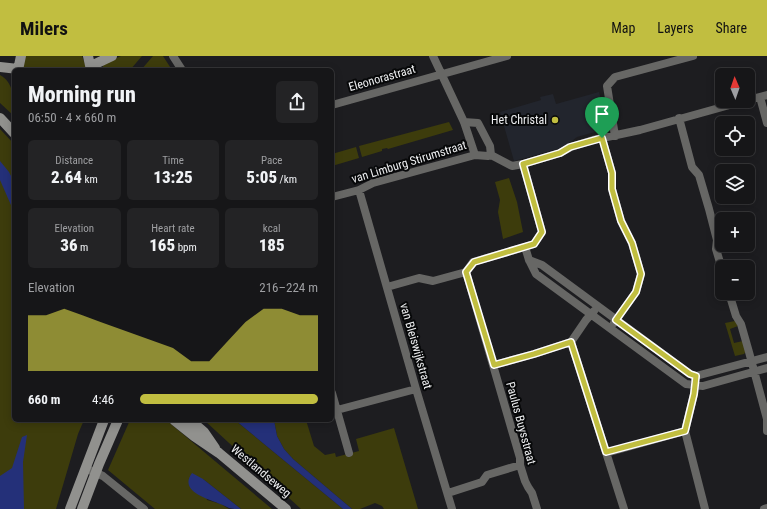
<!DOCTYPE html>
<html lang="en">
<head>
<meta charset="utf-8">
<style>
	body { margin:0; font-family:"Roboto Condensed",sans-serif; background:#232325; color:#f1f3f6; height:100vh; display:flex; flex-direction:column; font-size:15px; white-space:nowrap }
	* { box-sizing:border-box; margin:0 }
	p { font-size:13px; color:#9e9fa2 }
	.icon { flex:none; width:22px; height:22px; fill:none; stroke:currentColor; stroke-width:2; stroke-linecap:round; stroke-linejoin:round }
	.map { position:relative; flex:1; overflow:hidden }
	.drawer { position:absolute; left:12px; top:12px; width:322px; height:354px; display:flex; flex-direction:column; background:#161618; border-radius:6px; box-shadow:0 2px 10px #0003,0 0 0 1px #353537 }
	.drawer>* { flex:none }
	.needle { width:26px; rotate:358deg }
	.controls { position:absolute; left:715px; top:12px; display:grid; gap:8px }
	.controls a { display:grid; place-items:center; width:40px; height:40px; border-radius:6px; background:#161618; box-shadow:0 2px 10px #0003,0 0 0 1px #353537; font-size:20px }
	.pin { position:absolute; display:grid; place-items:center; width:34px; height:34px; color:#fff; margin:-41px -17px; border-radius:50% 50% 50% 0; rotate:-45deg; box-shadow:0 0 4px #0007 }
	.pin .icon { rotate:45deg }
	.round { display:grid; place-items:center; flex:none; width:42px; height:42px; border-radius:6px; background:#232325 }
	.overview { display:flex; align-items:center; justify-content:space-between; height:68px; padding:0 16px }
	h1 { font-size:22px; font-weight:800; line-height:30px }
	.stats { display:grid; grid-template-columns:repeat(3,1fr); gap:6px; height:68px; padding:4px 16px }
	.stats div { display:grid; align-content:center; border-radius:6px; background:#232325; text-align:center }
	.stats b { font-size:17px; font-weight:800 }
	.stats small { font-size:11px; font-weight:400 }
	.stats p { font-size:11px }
	.chart { height:112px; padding:8px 16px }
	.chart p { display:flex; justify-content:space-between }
	.chart svg { width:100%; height:72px; margin-top:4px; fill:#c1be40; opacity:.7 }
	ul { padding:0 16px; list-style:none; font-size:13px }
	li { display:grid; grid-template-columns:64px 48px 1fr; align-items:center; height:30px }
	li i { height:10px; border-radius:5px; background:#c1be40 }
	header { display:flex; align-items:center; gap:24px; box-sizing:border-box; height:56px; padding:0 20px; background:#c1be40; color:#111 }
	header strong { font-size:19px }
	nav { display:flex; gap:22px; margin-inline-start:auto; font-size:14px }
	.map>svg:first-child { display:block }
	.built { fill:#22252d }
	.green { fill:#3d3c0c }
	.water { fill:#243079 }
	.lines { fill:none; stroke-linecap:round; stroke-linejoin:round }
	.street { stroke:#676765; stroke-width:8 }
	.secondary { stroke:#91918e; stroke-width:10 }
	.route-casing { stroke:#fff; stroke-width:8 }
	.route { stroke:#c1be40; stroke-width:5 }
	.poi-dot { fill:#c1be40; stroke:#070809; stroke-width:1.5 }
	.labels { text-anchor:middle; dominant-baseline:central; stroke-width:4; stroke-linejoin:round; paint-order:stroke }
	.street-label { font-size:12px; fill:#eeeff1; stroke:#070809 }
	.poi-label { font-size:12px; fill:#eeeff1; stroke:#070809; text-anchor:end }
</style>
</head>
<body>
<header>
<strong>Milers</strong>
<nav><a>Map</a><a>Layers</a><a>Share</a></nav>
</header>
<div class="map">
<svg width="767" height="453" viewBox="0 0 767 453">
	<rect width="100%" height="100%" fill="#1d1d20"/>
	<path class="built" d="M 599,36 L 609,72 L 577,81 L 564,91 L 514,105 L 500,56 L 541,44 L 540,41 L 553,38 L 556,48 Z"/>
	<path class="green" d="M 26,0 L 82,0 L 87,14 L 21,14 Z
		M 121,0 L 142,0 L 130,14 L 103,14 L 103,8 Z
		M 153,0 L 163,0 L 172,14 L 141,14 Z
		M 0,19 C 15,27 14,46 14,60 L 0,47 Z
		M 449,66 L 453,74 L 388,93 L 387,92 L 382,93 L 382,95 L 362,101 L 359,90 Z
		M 0,73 L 14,88 L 14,364 L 84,364 L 78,378 L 56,453 L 0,453 Z
		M 356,91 L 359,102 L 332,110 L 332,98 Z
		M 509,122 L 517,146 L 523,176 L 503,183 L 498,156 L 500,144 L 495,126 Z
		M 735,265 L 738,270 L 730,273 L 734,287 L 743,285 L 746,295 L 744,298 L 735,300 L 725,267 Z
		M 130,364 L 166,364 L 272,453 L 241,453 L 203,423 L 207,444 L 221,448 L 229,453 L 155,453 L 108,414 Z
		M 204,364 L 235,364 L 343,453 L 301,453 Z
		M 274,364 L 306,364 L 314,390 L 325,399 L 335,397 L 336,401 L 359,395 L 356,383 L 394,372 L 418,453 L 384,453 L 382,450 L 375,447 L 360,453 L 352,453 L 293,403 L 284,393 L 277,380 Z"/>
	<path class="water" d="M 0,105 L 9,116 L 14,126 L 14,156 L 0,124 Z
		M 235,364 L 274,364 L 277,380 L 284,393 L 293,403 L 352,453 L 343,453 Z
		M 27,379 L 23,406 L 24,453 L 0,453 L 0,420 L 12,412 L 22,381 Z
		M 192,417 L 203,423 L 241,453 C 237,453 232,453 229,452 C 226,451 224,449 220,448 C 209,443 178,436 192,417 Z"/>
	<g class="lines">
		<path class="street" d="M 173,0 L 182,14
			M 433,0 L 464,66 L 475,99
			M 760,41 L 767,67
			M 748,44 L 767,39
			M 332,49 L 507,0
			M 679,62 L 692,111 L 699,119 L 709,153 L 717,184 L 716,193 L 722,213
			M 464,66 L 478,67 L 490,90 L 491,99
			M 615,80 L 607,30 L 615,21 L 693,0
			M 602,82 L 612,117 L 612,133 L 621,165 L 632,187 L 641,218 L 636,236 L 614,267
			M 523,108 L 542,176 L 534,188 L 525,191 L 529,204 L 536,218 L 686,328 L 703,330 L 767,312
			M 359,134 L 416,333 L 452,453
			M 332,141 L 359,134 L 373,127 L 475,99 L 488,100 L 491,99 L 512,110 L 523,108 L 560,97 L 571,91 L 593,84 L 640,74 L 744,45
			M 529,204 L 542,209 L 690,318 L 696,320 L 767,301
			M 466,216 L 520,402 L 520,409 L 525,425 L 528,431 L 532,437 L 537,453
			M 387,231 L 419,222 L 433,225 L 466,216 L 473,206 L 525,191
			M 729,237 L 736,260 L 741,268 L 749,296 L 767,363 L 767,375
			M 571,286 L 624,453
			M 494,309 L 534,298 L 571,286 L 586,264 L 594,255
			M 695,324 L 694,338 L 685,375 L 705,453
			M 332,337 L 349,397
			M 337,354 L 416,333
			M 606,397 L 685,375
			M 85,412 L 103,420 L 144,453
			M 448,437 L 482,426 L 487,419 L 520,409
			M 764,453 L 767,452"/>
		<path class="secondary" d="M 88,0 L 91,14
			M 91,10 L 112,0
			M 0,11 L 18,13
			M 18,14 L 21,0
			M 0,62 L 14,77
			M 174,364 L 194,380 L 219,397 L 286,453
			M 190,364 L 204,376 L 215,392
			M 70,453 L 104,364
			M 82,453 L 99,408 L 118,364"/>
	</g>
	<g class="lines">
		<g class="route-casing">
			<path id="route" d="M 602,82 L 612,117 L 612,133 L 621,165 L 632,187 L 641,218 L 636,236 L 616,264 L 690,318 L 696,320 L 694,338 L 685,375 L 606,396 L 571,286 L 534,298 L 494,309 L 466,216 L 474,206 L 534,188 L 542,176 L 523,108 L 560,97 L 570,91 Z"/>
		</g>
		<use href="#route" class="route"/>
	</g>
	<circle class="poi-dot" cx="555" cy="64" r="4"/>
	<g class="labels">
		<g class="street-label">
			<text transform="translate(382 22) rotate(-16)">Eleonorastraat</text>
			<text transform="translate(409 106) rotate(-17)">van Limburg Stirumstraat</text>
			<text transform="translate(416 290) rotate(74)">van Bleiswijkstraat</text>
			<text transform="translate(521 367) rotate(75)">Paulus Buysstraat</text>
			<text transform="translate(261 415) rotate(40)">Westlandseweg</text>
		</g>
		<g class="poi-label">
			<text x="547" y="64">Het Christal</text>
		</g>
	</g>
</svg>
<div class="controls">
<a><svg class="needle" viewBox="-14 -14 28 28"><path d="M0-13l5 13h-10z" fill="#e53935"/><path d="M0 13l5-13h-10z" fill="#9e9fa2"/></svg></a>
<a><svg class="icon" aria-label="locate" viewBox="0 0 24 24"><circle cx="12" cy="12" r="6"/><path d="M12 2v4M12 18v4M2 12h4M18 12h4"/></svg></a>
<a><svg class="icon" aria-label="layers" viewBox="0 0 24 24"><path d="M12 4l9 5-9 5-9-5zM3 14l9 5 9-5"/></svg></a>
<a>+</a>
<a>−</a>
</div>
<div class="pin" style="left:602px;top:82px;background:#1e9e55"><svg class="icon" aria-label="arrive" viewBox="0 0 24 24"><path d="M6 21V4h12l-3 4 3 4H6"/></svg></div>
<section class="drawer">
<div class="overview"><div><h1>Morning run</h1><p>06:50 · 4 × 660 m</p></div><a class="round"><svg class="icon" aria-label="share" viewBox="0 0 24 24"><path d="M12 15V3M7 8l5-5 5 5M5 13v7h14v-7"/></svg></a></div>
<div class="stats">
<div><p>Distance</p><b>2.64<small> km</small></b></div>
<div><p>Time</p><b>13:25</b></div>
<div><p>Pace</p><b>5:05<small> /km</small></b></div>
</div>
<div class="stats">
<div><p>Elevation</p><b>36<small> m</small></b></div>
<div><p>Heart rate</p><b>165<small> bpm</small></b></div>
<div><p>kcal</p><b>185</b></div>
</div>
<div class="chart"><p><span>Elevation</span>216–224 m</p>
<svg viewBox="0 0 160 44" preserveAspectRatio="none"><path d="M0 44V10L10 10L20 6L30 10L40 14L50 18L60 22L70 26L80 30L90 38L100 38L110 26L120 14L130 6L140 6L150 10L160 10V44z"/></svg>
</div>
<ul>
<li><b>660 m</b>4:46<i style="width:100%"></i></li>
</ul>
</section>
</div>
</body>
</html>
